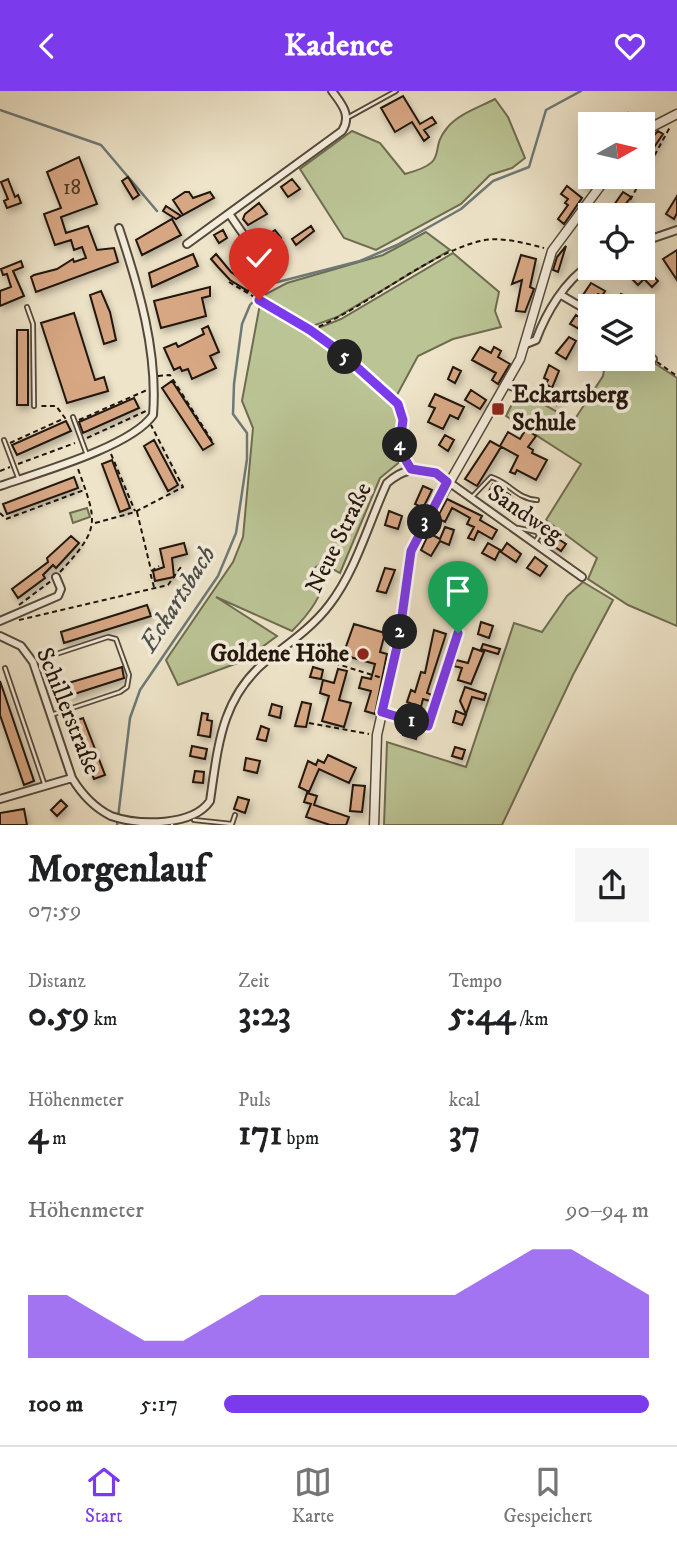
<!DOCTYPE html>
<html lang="de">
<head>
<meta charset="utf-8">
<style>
	body { margin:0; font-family:"IM FELL DW Pica",serif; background:#f6f6f6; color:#202124; height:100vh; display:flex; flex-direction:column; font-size:26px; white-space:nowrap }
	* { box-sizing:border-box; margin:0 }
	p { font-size:23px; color:#757577 }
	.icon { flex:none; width:38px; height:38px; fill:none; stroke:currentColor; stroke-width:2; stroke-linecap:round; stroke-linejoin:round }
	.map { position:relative; height:734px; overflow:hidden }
	.drawer { display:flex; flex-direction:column; background:#fff; flex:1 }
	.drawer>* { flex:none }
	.needle { width:46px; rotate:82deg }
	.fabs { position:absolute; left:578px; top:21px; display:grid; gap:14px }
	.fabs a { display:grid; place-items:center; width:77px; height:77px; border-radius:0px; background:#fff; box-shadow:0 7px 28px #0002; font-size:35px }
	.pin { position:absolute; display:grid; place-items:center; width:60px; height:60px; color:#fff; margin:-72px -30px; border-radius:50% 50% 50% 0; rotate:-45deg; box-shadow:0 0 7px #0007 }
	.pin .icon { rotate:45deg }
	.km { position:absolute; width:35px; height:35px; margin:-18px; border-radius:50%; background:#222; color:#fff; font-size:19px; line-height:35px; text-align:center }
	.round { display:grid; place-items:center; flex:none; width:74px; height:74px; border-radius:0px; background:#f6f6f6 }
	.summary { display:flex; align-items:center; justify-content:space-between; height:119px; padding:0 28px }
	h1 { font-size:38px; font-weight:700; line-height:52px }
	.stats { display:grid; grid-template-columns:repeat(3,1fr); gap:10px; height:119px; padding:7px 28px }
	.stats div { display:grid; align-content:center }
	.stats b { font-size:35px; font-weight:700 }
	.stats small { font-size:19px; font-weight:400 }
	.stats p { font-size:19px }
	.chart { height:196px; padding:14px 28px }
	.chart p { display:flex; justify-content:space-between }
	.chart svg { width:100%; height:126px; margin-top:7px; fill:#7c3aed; opacity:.7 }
	ul { padding:0 28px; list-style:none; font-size:23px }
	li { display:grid; grid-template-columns:112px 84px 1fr; align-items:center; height:52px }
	li i { height:18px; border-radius:9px; background:#7c3aed }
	header { display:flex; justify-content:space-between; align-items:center; height:91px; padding:0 28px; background:#7c3aed; color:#fff; font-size:32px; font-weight:700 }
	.tabs { display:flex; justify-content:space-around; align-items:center; height:98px; border-top:2px solid #e0e0e0; background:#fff; font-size:19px; color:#757577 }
	.tabs a { display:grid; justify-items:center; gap:4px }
	.tabs .current { color:#7c3aed }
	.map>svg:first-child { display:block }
	.green { fill:#bbc495; stroke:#6e6c50; stroke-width:2 }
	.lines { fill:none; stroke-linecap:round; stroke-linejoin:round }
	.stream { stroke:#6c7978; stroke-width:2.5 }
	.building { fill:#d7a784; stroke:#20140a; stroke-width:2; filter:url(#shadow) }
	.service-casing { stroke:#54483a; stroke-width:6 }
	.minor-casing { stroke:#54483a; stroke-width:10 }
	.tertiary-casing { stroke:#54483a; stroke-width:11 }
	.path { stroke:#20140a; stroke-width:2; stroke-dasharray:5 3.5; stroke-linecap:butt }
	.service { stroke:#f4eddc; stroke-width:2.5 }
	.minor { stroke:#f4eddc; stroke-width:6 }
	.tertiary { stroke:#f4eddc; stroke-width:8 }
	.route-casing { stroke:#fff; stroke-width:14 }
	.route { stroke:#7c3aed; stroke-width:9 }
	.poi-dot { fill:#8f2418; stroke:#f4eddc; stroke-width:2.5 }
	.labels { text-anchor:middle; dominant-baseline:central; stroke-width:7; stroke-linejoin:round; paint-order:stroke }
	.number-label { font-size:21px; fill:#4e3928 }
	.poi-label { font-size:24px; font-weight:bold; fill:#20140a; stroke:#f4eddc; text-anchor:start }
	.street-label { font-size:24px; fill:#20140a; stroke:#f4eddc }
	.water-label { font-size:26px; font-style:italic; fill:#4c4f4a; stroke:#f4eddc }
</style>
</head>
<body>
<header><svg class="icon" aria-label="back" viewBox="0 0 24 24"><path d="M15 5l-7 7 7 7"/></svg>Kadence<svg class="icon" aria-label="heart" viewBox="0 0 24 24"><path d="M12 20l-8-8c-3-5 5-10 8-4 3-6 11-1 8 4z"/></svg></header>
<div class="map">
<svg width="677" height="735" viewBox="0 0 677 735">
	<defs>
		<filter id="shadow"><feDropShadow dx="2" dy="4" stdDeviation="3.5" flood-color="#0004"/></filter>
	</defs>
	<rect width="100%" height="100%" fill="#eee4c9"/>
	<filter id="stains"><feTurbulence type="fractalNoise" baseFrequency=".00286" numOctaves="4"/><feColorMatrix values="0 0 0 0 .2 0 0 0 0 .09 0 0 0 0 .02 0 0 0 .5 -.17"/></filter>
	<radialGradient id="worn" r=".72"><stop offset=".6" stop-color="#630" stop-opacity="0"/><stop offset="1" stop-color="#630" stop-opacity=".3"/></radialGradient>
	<path class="green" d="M 495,8 L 508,26 L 525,67 L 512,77 L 490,84 L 461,113 L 376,159 L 344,147 L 300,78 L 352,40 L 380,52 L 405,83 C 452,70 427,61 447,37 C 458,23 480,16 495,8 Z
		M 426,141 L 450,159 L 337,226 L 310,236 L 262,205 L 287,192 L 383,164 Z
		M 453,162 L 499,201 L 495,220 L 501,236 L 453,248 L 418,265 L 397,304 L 383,298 L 313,239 L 341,228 Z
		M 260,213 L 308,239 L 336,260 L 363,284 L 369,294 L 401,319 L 397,356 L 402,369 L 380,387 L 340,482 L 322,472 L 313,478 L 324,488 C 322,507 305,527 292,540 L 216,506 L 277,545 L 243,570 L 178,594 L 166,569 L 233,471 L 243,446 L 253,337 L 242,310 Z
		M 642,264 L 677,287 L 677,535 L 628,514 L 588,488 L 597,467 L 546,429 L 581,373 L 506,325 L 514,309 C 537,305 555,320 573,331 L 603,285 L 606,268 L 642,268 Z
		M 87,417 L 90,426 L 73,432 L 70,422 Z
		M 583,491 L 613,509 L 573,584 L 502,734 L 384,734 L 387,651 L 466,676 L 514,532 L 542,541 L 567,505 Z"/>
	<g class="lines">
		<path class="stream" d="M 0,19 L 101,54 L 157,120
			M 117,735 L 130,627 L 140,599 L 218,485 L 236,442 L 247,368 L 247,342 L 233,323 L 234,293 L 242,233 L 250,214 L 270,193 L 360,170 L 397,154 L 461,118 L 493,90 L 529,76 L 546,19 L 581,0"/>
	</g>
	<path class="building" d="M 403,5 L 420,33 L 432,26 L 436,32 L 424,39 L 429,46 L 424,50 L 412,31 L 395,41 L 381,17 Z
		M 628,22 L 634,28 L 629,33 L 616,33 Z
		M 658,40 L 663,43 L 646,68 L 642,66 L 642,57 Z
		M 79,66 L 97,113 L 61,126 L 66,142 L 88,135 L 97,159 L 114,157 L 118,171 L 36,201 L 31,186 L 34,184 L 57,178 L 73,168 L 74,171 L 86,167 L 82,156 L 74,159 L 71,149 L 55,154 L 44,123 L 61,117 L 47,81 Z
		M 590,76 L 590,86 L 598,86 L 591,97 L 581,92 Z
		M 128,86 L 139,104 L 133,108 L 122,90 Z
		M 8,88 L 15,106 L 18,104 L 21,112 L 7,117 L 4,110 L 8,108 L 1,91 Z
		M 292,88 L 300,98 L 288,106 L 281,96 Z
		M 567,95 L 582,107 L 564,133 L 558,128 L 568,114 L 565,112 L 568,108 L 561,103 Z
		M 185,101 L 189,101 L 193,107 L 210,101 L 214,107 L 183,124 L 173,109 Z
		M 623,101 L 631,106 L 621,119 L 614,114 Z
		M 677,105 L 677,122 L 674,128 L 666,123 Z
		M 259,112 L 267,123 L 248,134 L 243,128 L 245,123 Z
		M 166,115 L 181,125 L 176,128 L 163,120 Z
		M 172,128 L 181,144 L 142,164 L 136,149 Z
		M 311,135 L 314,140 L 296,154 L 292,148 Z
		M 223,139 L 227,147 L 219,152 L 214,144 Z
		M 275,139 L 281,147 L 274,154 L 282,166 L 275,170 L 259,150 Z
		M 566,155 L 558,181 L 553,179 L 557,166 Z
		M 677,159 L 677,189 L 663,168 Z
		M 193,163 L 198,175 L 152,196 L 149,182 Z
		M 216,163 L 231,181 L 251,195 L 248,200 L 230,189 L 218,176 L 211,168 Z
		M 521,164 L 536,168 L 530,196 L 534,198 L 525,221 L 516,220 L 522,189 L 512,193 Z
		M 21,170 L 23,176 L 13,180 L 24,205 L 0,215 L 0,200 L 11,196 L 7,183 L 3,184 L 1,178 Z
		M 642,174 L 658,190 L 652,196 L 644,188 L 638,194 L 630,186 Z
		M 591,192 L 605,200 L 602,205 L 598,203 L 591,213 L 581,207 Z
		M 210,196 L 210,205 L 202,207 L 206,225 L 161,237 L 154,210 Z
		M 101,200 L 110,221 L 116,249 L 104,253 L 90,204 Z
		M 621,203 L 633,209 L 630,215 L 614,215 Z
		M 74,222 L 95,289 L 104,286 L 108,300 L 67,312 L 41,232 Z
		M 576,224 L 588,232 L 590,230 L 590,244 L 586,248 L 580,244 L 583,240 L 570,233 Z
		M 208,235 L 219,261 L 210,265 L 216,277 L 192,288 L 188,278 L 182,280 L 180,276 L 174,279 L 164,257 L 176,252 L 178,256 L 204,243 L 202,238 Z
		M 17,239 L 28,239 L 28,314 L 17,314 Z
		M 569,246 L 576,250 L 566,268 L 556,262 Z
		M 480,256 L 491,262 L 494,256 L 501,260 L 498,266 L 510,273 L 498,293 L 492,289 L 496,282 L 472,269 Z
		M 549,274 L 559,280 L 552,297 L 546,293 L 548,289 L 544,287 Z
		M 453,276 L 461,280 L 455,292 L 448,288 Z
		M 172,290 L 213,353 L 203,359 L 162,297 Z
		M 471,299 L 486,309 L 480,318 L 465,309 Z
		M 555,300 L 562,304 L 556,314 L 550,311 Z
		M 435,303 L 464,316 L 458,328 L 450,324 L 443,338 L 428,331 L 435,317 L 429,315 Z
		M 134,307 L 139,317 L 83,342 L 79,331 Z
		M 66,330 L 71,340 L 17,364 L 12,354 Z
		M 526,338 L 536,345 L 528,356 L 533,359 L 532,362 L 547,369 L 536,389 L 517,379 L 515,383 L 510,381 L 518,365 L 500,355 L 508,341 L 520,348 Z
		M 445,344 L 454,349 L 448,360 L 439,354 Z
		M 154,349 L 178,394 L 168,400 L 144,355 Z
		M 490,350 L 501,356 L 477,395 L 465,388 Z
		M 112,369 L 130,417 L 120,421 L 102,373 Z
		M 74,386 L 78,397 L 7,423 L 3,413 Z
		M 493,393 L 510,404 L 505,413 L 488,402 Z
		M 423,395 L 432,399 L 423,417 L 415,413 Z
		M 447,408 L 482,425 L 480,429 L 497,439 L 492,448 L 478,440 L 474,449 L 468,447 L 474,436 L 467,433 L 470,427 L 452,417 L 445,431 L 437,427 Z
		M 389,420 L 402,425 L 398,438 L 385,434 Z
		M 445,436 L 454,439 L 449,454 L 440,450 L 431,465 L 421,459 L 429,442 L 440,448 Z
		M 549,442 L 566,453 L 561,460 L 545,449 Z
		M 71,445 L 79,452 L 56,477 L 53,474 L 43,484 L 45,487 L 18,507 L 12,498 L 48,471 L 47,467 Z
		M 184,452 L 187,463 L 172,467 L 174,486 L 155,490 L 153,480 L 164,476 L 160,458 Z
		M 488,452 L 500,459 L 495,469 L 482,462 Z
		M 507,452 L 521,463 L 516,471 L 501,461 Z
		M 535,466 L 547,475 L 540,485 L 527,477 Z
		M 385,477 L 395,479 L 386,502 L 377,500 Z
		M 447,503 L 458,507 L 454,519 L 443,516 Z
		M 147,514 L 151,525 L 64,552 L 61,541 Z
		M 481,531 L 493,535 L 489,547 L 478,543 Z
		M 354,533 L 385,542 L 380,561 L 387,563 L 375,623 L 365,620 L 371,600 L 359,597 L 362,586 L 371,588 L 375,573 L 343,564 Z
		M 434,539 L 446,543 L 427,602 L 432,604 L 430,610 L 423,608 L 421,616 L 407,611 L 411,599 L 415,601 L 421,581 L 425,582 Z
		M 483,553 L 500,558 L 498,563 L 481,558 Z
		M 473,557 L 484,561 L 471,593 L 458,589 L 462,577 L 454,575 L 456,569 L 468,572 Z
		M 122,576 L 124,587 L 68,605 L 65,593 Z
		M 313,576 L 323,579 L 321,588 L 310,586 Z
		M 338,578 L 347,580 L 339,609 L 351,612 L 344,636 L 322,630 L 329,605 L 320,602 L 323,589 L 334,592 Z
		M 0,590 L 34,690 L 24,694 L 0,624 Z
		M 465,596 L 486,603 L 484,609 L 472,606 L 466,623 L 460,610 Z
		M 302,611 L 311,613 L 306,636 L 295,635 Z
		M 272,613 L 282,616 L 280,627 L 269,624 Z
		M 456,620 L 466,624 L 462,634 L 453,631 Z
		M 202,622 L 208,623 L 207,629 L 212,630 L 210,646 L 198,644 Z
		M 83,627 L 105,684 L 94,688 L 72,631 Z
		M 261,635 L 269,638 L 266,650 L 257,648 Z
		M 405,635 L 419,639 L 416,648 L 403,644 Z
		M 192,655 L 207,658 L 205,668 L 190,665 Z
		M 455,656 L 465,659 L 462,668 L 452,665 Z
		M 328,664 L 356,677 L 349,692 L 319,678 L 309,701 L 299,696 L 308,670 L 316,674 L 318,669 L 324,672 Z
		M 246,667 L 260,670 L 257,682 L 244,679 Z
		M 195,680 L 204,681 L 203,692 L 193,691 Z
		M 353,694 L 365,695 L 362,721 L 350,720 Z
		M 307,702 L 317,705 L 314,714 L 349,726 L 346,734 L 330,734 L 306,726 L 311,713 L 304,711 Z
		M 238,706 L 249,709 L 245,722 L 234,718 Z
		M 61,709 L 67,715 L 57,725 L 51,719 Z
		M 24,718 L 27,734 L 0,734 L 0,722 Z"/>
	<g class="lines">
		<g class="service-casing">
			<path id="service" d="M 347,27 L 396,0
				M 27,216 L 33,233 L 34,315
				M 508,296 L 538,307 L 545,303
				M 73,326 L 87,364
				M 4,349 L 19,389
				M 472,406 L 491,386 C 509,391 517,408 537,409
				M 518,437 L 537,441 L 539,445 L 535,451
				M 5,577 L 45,695
				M 51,624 L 120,601 L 127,596 L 129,584 L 116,548 L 108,546 L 47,566 L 65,620
				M 194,729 L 232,733 L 235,724
				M 172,735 L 172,734"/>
		</g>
		<g class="minor-casing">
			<path id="minor" d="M 230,124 L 261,169
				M 642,151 L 677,139
				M 187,153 L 342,40 C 352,25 342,13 332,0
				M 561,204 L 590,221
				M 526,253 L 536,249 C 546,222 565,189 590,174
				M 642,260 L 653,268
				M 0,395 C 37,382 131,356 153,324 C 158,261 139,197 119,137
				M 0,530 L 58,505 L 61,498 L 56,486
				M 0,545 L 21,555 L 33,571 L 72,687 C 81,702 95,717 111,725 C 140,735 193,735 210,710 C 218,656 221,607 266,570 C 288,553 313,536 330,513 C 356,479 369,431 387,392 C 403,378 415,376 436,382 L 582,486
				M 382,621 L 428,635 L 458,542
				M 0,708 L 72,687"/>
		</g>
		<g class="tertiary-casing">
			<path id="tertiary" d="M 642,41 L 677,23
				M 374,735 L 377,644 L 399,547 L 411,459 L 520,268 L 552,160 L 607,86"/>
		</g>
		<path class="path" d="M 622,124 L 670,36
			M 579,173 L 590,155
			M 229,191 L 310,239 L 398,313 C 413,336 390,347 408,374
			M 311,239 C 368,216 422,165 480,150 C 499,145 525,152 544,157
			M 657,271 L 677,285
			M 158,285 L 170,284 L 214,353
			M 79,329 L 147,299
			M 87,347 L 146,320
			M 10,352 L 65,327 L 56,315 L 39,315
			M 111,363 L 135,420
			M 18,373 L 75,352
			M 0,380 L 10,376
			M 137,421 L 151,479
			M 0,422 L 6,428 L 84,399
			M 95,432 L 135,421 L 183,396 L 151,334
			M 60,481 C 102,436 97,431 77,375
			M 154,496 L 150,481 L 159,475
			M 19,514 L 51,490
			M 19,529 L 168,494 L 181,476
			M 298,553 L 311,558 L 318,567 L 382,587
			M 309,632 L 369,643"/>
		<use href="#service" class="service"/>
		<use href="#minor" class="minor"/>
		<use href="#tertiary" class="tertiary"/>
	</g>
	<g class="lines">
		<g class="route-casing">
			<path id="route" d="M 259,209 L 310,239 L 339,260 L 398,313 L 403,329 L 399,358 L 411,378 L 436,382 L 447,391 L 411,460 L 399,547 L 382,621 L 428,635 L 458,542"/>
		</g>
		<use href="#route" class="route"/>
	</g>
	<g class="poi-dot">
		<rect x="491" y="311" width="14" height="14" rx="3.5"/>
		<circle cx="363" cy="563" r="7"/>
	</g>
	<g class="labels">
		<g class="number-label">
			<text x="72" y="97">18</text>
		</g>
		<g class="poi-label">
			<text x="512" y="304">Eckartsberg<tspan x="512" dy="28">Schule</tspan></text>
			<text x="349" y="563" text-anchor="end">Goldene Höhe</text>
		</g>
		<g class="street-label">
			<text transform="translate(525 423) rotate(34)">Sandweg</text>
			<text transform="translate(339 447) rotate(-64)">Neue Straße</text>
			<text transform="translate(68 620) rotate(68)">Schillerstraße</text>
		</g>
		<g class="water-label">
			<text transform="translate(178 508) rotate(-58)">Eckartsbach</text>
		</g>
	</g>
	<rect width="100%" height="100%" filter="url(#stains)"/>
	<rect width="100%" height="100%" fill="url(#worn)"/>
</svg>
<div class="fabs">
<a><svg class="needle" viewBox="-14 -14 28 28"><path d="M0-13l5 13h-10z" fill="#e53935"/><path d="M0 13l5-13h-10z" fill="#757577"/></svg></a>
<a><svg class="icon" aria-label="locate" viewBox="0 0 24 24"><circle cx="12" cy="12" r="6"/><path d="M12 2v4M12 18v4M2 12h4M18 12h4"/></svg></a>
<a><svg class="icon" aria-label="layers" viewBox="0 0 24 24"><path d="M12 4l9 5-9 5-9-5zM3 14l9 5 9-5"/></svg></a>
</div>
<div class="pin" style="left:458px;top:542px;background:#1e9e55"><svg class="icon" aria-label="arrive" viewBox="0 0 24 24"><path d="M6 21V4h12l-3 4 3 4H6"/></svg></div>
<div class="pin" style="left:259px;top:209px;background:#d93025"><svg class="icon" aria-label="check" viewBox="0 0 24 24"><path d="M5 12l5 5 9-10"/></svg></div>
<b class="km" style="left:412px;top:630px">1</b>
<b class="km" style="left:400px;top:541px">2</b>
<b class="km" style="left:425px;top:431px">3</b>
<b class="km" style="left:400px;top:354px">4</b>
<b class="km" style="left:345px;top:266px">5</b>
</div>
<section class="drawer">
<div class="summary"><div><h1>Morgenlauf</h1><p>07:59</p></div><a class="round"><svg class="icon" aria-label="share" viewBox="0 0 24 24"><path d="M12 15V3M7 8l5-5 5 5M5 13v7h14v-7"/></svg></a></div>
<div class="stats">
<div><p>Distanz</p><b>0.59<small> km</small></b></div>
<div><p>Zeit</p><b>3:23</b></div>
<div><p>Tempo</p><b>5:44<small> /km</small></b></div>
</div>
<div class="stats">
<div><p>Höhenmeter</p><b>4<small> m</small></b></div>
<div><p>Puls</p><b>171<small> bpm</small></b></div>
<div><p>kcal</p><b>37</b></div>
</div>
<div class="chart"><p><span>Höhenmeter</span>90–94 m</p>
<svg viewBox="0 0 160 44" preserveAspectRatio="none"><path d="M0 44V22L10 22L20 30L30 38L40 38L50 30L60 22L70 22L80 22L90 22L100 22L110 22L120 14L130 6L140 6L150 14L160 22V44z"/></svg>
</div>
<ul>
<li><b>100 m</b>5:17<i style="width:100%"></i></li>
</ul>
</section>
<nav class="tabs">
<a class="current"><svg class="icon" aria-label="home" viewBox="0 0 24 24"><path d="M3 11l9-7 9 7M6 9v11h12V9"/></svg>Start</a>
<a><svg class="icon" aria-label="map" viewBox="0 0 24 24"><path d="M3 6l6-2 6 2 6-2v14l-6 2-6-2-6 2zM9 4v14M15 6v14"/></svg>Karte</a>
<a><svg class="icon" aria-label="saved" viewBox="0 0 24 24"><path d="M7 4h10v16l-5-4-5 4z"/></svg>Gespeichert</a>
</nav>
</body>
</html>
